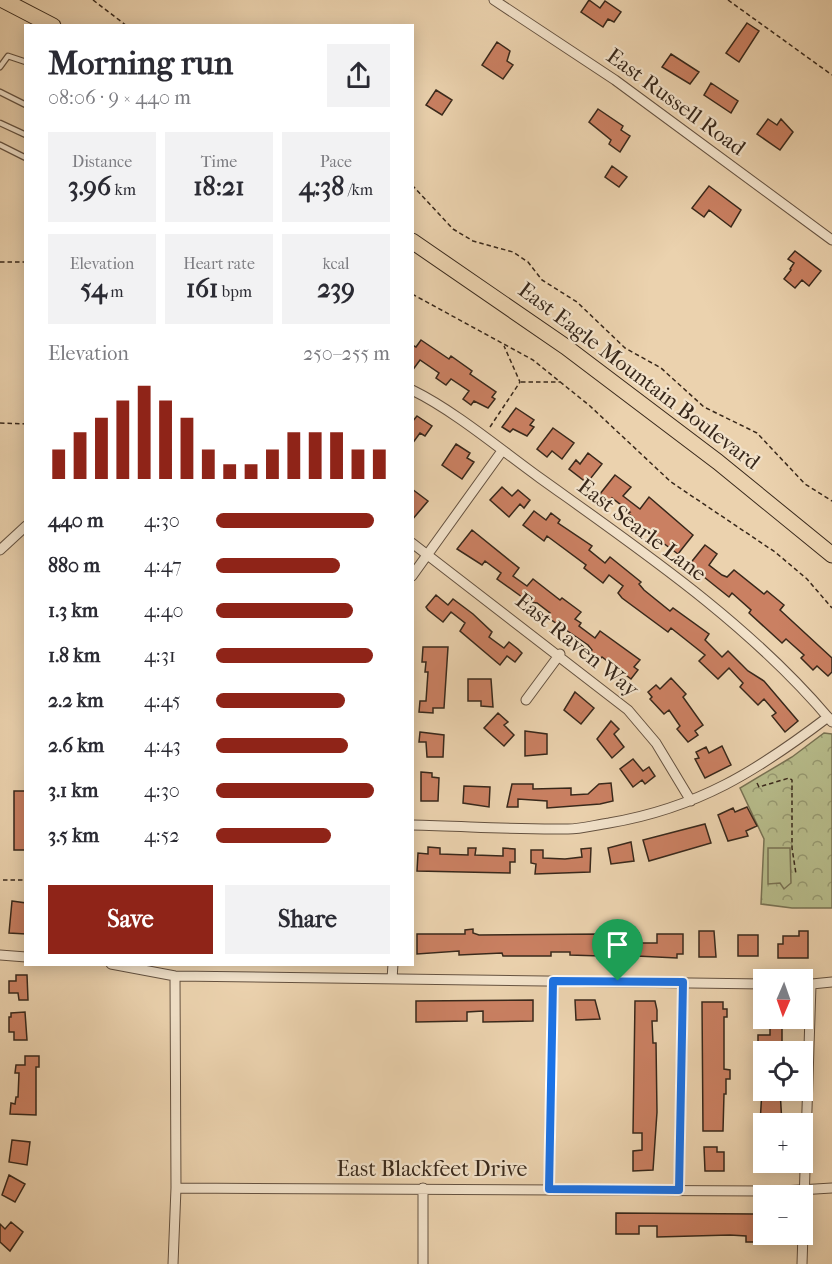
<!DOCTYPE html>
<html lang="en">
<head>
<meta charset="utf-8">
<style>
	body { margin:0; font-family:"IM FELL French Canon",serif; background:#f2f2f3; color:#2b2b33; height:100vh; display:flex; flex-direction:column; font-size:22px; white-space:nowrap }
	* { box-sizing:border-box; margin:0 }
	p { font-size:20px; color:#7c7c81 }
	.icon { flex:none; width:33px; height:33px; fill:none; stroke:currentColor; stroke-width:2; stroke-linecap:round; stroke-linejoin:round }
	.map { position:relative; flex:1; overflow:hidden }
	.panel { position:absolute; left:24px; top:24px; width:390px; height:942px; display:flex; flex-direction:column; background:#fff; border-radius:0px; box-shadow:0 3px 15px #0003 }
	.panel>* { flex:none }
	.needle { width:39px; rotate:182deg }
	.tools { position:absolute; left:753px; top:969px; display:grid; gap:12px }
	.tools a { display:grid; place-items:center; width:60px; height:60px; border-radius:0px; background:#fff; box-shadow:0 3px 15px #0003; font-size:30px }
	.pin { position:absolute; display:grid; place-items:center; width:51px; height:51px; color:#fff; margin:-62px -26px; border-radius:50% 50% 50% 0; rotate:-45deg; box-shadow:0 0 6px #0007 }
	.pin .icon { rotate:45deg }
	.round { display:grid; place-items:center; flex:none; width:63px; height:63px; border-radius:0px; background:#f2f2f3 }
	.overview { display:flex; align-items:center; justify-content:space-between; height:102px; padding:0 24px }
	h1 { font-size:33px; font-weight:700; line-height:45px }
	.metrics { display:grid; grid-template-columns:repeat(3,1fr); gap:9px; height:102px; padding:6px 24px }
	.metrics div { display:grid; align-content:center; border-radius:0px; background:#f2f2f3; text-align:center }
	.metrics b { font-size:26px; font-weight:700 }
	.metrics small { font-size:16px; font-weight:400 }
	.metrics p { font-size:16px }
	.chart { height:168px; padding:12px 24px }
	.chart p { display:flex; justify-content:space-between }
	.chart svg { width:100%; height:108px; margin-top:6px; stroke:#8f2418; stroke-width:6 }
	.button { display:flex; gap:12px; margin-top:auto; padding:12px 24px }
	.button a { flex:1; height:69px; border-radius:0px; background:#8f2418; color:#fff; font-size:24px; font-weight:700; line-height:69px; text-align:center }
	.button a+a { background:#f2f2f3; color:#2b2b33 }
	ul { padding:0 24px; list-style:none; font-size:20px }
	li { display:grid; grid-template-columns:96px 72px 1fr; align-items:center; height:45px }
	li i { height:15px; border-radius:8px; background:#8f2418 }
	.map>svg:first-child { display:block }
	.park { fill:url(#park-crowns); stroke:#787253; stroke-width:1.5 }
	.garden { fill:#b7bc8b; stroke:#787253; stroke-width:1.5 }
	.building { fill:#ca8062; stroke:#38281b; stroke-width:1.5 }
	.lines { fill:none; stroke-linecap:round; stroke-linejoin:round }
	.lane-casing { stroke:#655240; stroke-width:7 }
	.street-casing { stroke:#655240; stroke-width:11 }
	.primary-casing { stroke:#38281b; stroke-width:17 }
	.path { stroke:#38281b; stroke-width:1.5; stroke-dasharray:4.5 3; stroke-linecap:butt }
	.lane { stroke:#f2e2ca; stroke-width:4.5 }
	.street { stroke:#f2e2ca; stroke-width:9 }
	.primary { stroke:#ebd2ae; stroke-width:15 }
	.route-casing { stroke:#fff; stroke-width:12 }
	.route { stroke:#1a73e8; stroke-width:8 }
	.labels { text-anchor:middle; dominant-baseline:central; stroke-width:4.5; stroke-linejoin:round; paint-order:stroke }
	.street-label { font-size:22px; fill:#38281b; stroke:#f2e2ca }
</style>
</head>
<body>
<div class="map">
<svg width="832" height="1264" viewBox="0 0 832 1264">
	<defs>
		<pattern id="park-crowns" width="20" height="18" patternUnits="userSpaceOnUse" patternTransform="scale(1.5)"><rect width="20" height="18" fill="#b7bc8b"/><path d="M2 6a3 3 0 1 1 6 0M12 15a3 3 0 1 1 6 0" fill="none" stroke="#969971"/></pattern>
	</defs>
	<rect width="100%" height="100%" fill="#ebd2ae"/>
	<filter id="stains"><feTurbulence type="fractalNoise" baseFrequency=".00333" numOctaves="4"/><feColorMatrix values="0 0 0 0 .2 0 0 0 0 .09 0 0 0 0 .02 0 0 0 .5 -.17"/></filter>
	<radialGradient id="worn" r=".72"><stop offset=".6" stop-color="#630" stop-opacity="0"/><stop offset="1" stop-color="#630" stop-opacity=".3"/></radialGradient>
	<path class="park" d="M 824,733 L 832,734 L 832,908 L 792,908 L 761,904 L 764,839 L 740,788 L 792,757 Z"/>
	<path class="garden" d="M 768,848 L 790,848 L 791,883 L 784,889 L 780,883 L 768,884 Z"/>
	<path class="building" d="M 589,0 L 600,8 L 605,1 L 621,12 L 614,22 L 608,19 L 603,27 L 581,12 Z
		M 747,23 L 759,31 L 739,62 L 726,53 Z
		M 497,42 L 510,51 L 507,61 L 513,65 L 503,79 L 482,65 Z
		M 671,54 L 699,72 L 690,84 L 662,67 Z
		M 711,83 L 738,101 L 731,113 L 704,95 Z
		M 436,90 L 452,100 L 442,115 L 426,105 Z
		M 598,109 L 623,126 L 621,130 L 630,136 L 620,152 L 609,144 L 611,140 L 589,122 Z
		M 768,119 L 777,125 L 781,119 L 793,132 L 780,150 L 757,134 Z
		M 612,166 L 627,177 L 619,187 L 605,177 Z
		M 709,186 L 741,210 L 731,227 L 709,210 L 704,217 L 692,208 Z
		M 795,251 L 821,271 L 809,286 L 802,280 L 795,288 L 784,279 L 791,270 L 790,269 L 794,263 L 788,259 Z
		M 421,340 L 449,359 L 451,356 L 472,371 L 470,374 L 496,392 L 492,397 L 495,399 L 488,408 L 474,401 L 471,405 L 463,399 L 469,391 L 451,379 L 446,385 L 436,378 L 439,373 L 420,360 L 412,371 L 412,345 L 416,347 Z
		M 516,408 L 534,420 L 530,425 L 534,427 L 527,436 L 513,429 L 510,432 L 502,427 Z
		M 417,416 L 432,426 L 425,436 L 420,433 L 412,444 L 412,422 Z
		M 553,428 L 574,443 L 562,459 L 552,451 L 547,457 L 537,449 Z
		M 456,444 L 470,453 L 467,458 L 474,462 L 462,479 L 442,465 Z
		M 588,453 L 602,464 L 587,483 L 569,469 L 576,460 L 580,464 Z
		M 615,475 L 631,487 L 623,496 L 640,509 L 649,497 L 693,535 L 678,554 L 632,520 L 634,518 L 628,513 L 630,512 L 612,498 L 610,502 L 600,494 Z
		M 502,487 L 512,496 L 518,490 L 530,500 L 524,508 L 520,504 L 509,517 L 490,500 Z
		M 412,489 L 428,501 L 412,520 Z
		M 534,511 L 546,520 L 551,513 L 560,520 L 558,523 L 592,546 L 589,550 L 605,563 L 610,557 L 641,582 L 639,584 L 644,590 L 670,611 L 673,608 L 709,634 L 705,640 L 722,657 L 728,651 L 748,671 L 764,681 L 798,721 L 785,732 L 772,716 L 776,713 L 764,699 L 758,705 L 740,687 L 743,683 L 729,668 L 718,679 L 699,661 L 705,655 L 671,628 L 668,632 L 622,598 L 618,593 L 623,586 L 609,575 L 603,583 L 584,568 L 586,565 L 547,536 L 544,541 L 523,525 Z
		M 472,530 L 519,568 L 513,576 L 527,586 L 533,579 L 560,600 L 562,598 L 581,612 L 575,619 L 581,623 L 579,626 L 595,638 L 600,631 L 640,660 L 634,667 L 638,670 L 631,679 L 602,657 L 600,659 L 590,652 L 592,650 L 588,645 L 547,617 L 550,613 L 537,603 L 529,602 L 497,579 L 501,573 L 485,561 L 482,565 L 457,549 Z
		M 705,545 L 717,554 L 709,565 L 722,575 L 727,577 L 734,570 L 764,594 L 767,591 L 784,605 L 780,610 L 832,658 L 832,672 L 828,676 L 817,666 L 813,670 L 801,658 L 804,655 L 786,639 L 782,643 L 749,613 L 751,610 L 732,593 L 729,597 L 689,565 Z
		M 436,595 L 448,605 L 453,599 L 473,614 L 492,632 L 489,637 L 504,648 L 509,642 L 518,649 L 522,653 L 515,662 L 507,656 L 500,665 L 460,631 L 465,623 L 451,612 L 443,622 L 428,610 L 426,607 Z
		M 423,647 L 448,647 L 444,708 L 433,708 L 433,713 L 419,712 L 420,701 L 426,701 L 428,672 L 425,672 L 426,662 L 422,662 Z
		M 671,678 L 686,694 L 683,697 L 703,725 L 695,731 L 698,735 L 688,742 L 677,729 L 680,726 L 669,710 L 664,714 L 650,699 L 652,697 L 648,692 L 656,685 L 660,689 Z
		M 468,679 L 491,679 L 493,707 L 481,706 L 481,701 L 468,701 Z
		M 575,692 L 594,708 L 581,724 L 564,710 Z
		M 498,713 L 508,722 L 504,725 L 514,735 L 504,746 L 484,728 Z
		M 611,721 L 619,729 L 614,734 L 624,747 L 612,758 L 597,739 Z
		M 525,731 L 547,734 L 547,754 L 525,756 Z
		M 420,732 L 444,735 L 443,757 L 427,757 L 426,742 L 419,742 Z
		M 722,746 L 731,765 L 705,778 L 695,759 L 699,758 L 696,752 L 706,747 L 709,753 Z
		M 633,759 L 643,771 L 649,767 L 655,776 L 645,784 L 642,780 L 633,787 L 620,769 Z
		M 421,772 L 432,773 L 432,777 L 439,778 L 438,801 L 421,801 Z
		M 611,783 L 613,801 L 600,804 L 547,808 L 547,801 L 518,799 L 518,807 L 507,807 L 512,784 L 533,784 L 533,789 L 571,788 L 571,795 L 588,794 L 599,784 Z
		M 464,786 L 490,787 L 489,807 L 463,803 Z
		M 14,791 L 26,791 L 26,850 L 14,850 Z
		M 747,807 L 757,826 L 746,831 L 748,836 L 728,841 L 718,815 L 733,808 L 735,812 Z
		M 705,824 L 711,843 L 649,861 L 643,840 Z
		M 631,842 L 634,861 L 611,864 L 608,848 Z
		M 428,847 L 440,848 L 440,854 L 468,855 L 468,848 L 476,848 L 475,855 L 503,856 L 503,848 L 515,849 L 515,862 L 510,862 L 510,873 L 417,871 L 418,853 L 428,854 Z
		M 591,848 L 590,872 L 535,874 L 536,864 L 531,863 L 531,850 L 543,850 L 543,858 L 565,859 L 582,857 L 581,849 Z
		M 12,901 L 26,903 L 26,934 L 9,933 Z
		M 473,929 L 473,933 L 479,935 L 601,934 L 601,956 L 570,955 L 570,952 L 551,952 L 551,956 L 503,956 L 502,953 L 459,955 L 459,951 L 417,954 L 417,934 L 465,934 L 465,930 Z
		M 699,931 L 714,931 L 716,957 L 699,957 Z
		M 799,931 L 808,931 L 808,958 L 778,958 L 778,944 L 783,944 L 783,936 L 799,936 Z
		M 639,933 L 639,943 L 657,943 L 657,934 L 683,934 L 683,954 L 677,954 L 677,958 L 616,955 L 616,944 L 620,943 L 620,934 Z
		M 738,935 L 758,935 L 758,956 L 738,956 Z
		M 16,975 L 27,975 L 28,1000 L 19,1000 L 18,993 L 9,993 L 9,981 L 16,981 Z
		M 533,1000 L 533,1021 L 483,1022 L 483,1011 L 467,1012 L 467,1021 L 416,1022 L 416,1001 Z
		M 575,1000 L 595,1000 L 600,1019 L 576,1020 Z
		M 635,1001 L 655,1001 L 657,1010 L 657,1021 L 652,1021 L 653,1043 L 656,1043 L 657,1112 L 653,1170 L 633,1171 L 633,1151 L 642,1150 L 642,1133 L 633,1133 Z
		M 702,1002 L 723,1002 L 723,1009 L 727,1009 L 727,1017 L 724,1017 L 724,1069 L 730,1070 L 730,1079 L 726,1079 L 726,1094 L 724,1094 L 723,1131 L 703,1131 Z
		M 25,1012 L 27,1040 L 14,1040 L 14,1032 L 9,1032 L 9,1017 L 11,1017 L 11,1013 Z
		M 770,1018 L 782,1018 L 782,1052 L 758,1052 L 758,1035 L 770,1035 Z
		M 25,1056 L 39,1056 L 39,1067 L 36,1067 L 36,1115 L 10,1114 L 11,1103 L 15,1104 L 16,1097 L 18,1097 L 19,1073 L 15,1073 L 16,1065 L 25,1065 Z
		M 762,1090 L 780,1090 L 782,1124 L 760,1124 Z
		M 12,1140 L 30,1142 L 27,1165 L 9,1162 Z
		M 704,1147 L 717,1147 L 717,1152 L 724,1152 L 724,1171 L 705,1171 Z
		M 760,1162 L 772,1162 L 772,1171 L 760,1171 Z
		M 9,1175 L 25,1184 L 15,1202 L 2,1195 Z
		M 616,1213 L 755,1214 L 755,1242 L 746,1242 L 746,1236 L 730,1235 L 657,1237 L 657,1226 L 639,1226 L 639,1234 L 616,1234 Z
		M 11,1222 L 23,1232 L 10,1251 L 0,1242 L 0,1224 L 5,1229 Z"/>
	<g class="lines">
		<g class="lane-casing">
			<path id="lane" d="M 0,67 L 8,56 L 26,62
				M 0,92 L 26,105
				M 0,123 L 26,135
				M 0,145 L 26,158"/>
		</g>
		<g class="street-casing">
			<path id="street" d="M 494,0 L 615,80 L 832,240
				M 412,390 C 455,411 501,450 540,478 C 642,551 751,625 832,722
				M 412,543 L 628,710 L 656,743 L 691,801
				M 0,550 L 26,526
				M 412,576 L 502,451
				M 526,700 L 560,654
				M 412,825 C 464,826 516,830 568,829 C 581,829 595,825 609,823 C 698,808 757,771 828,717
				M 0,955 L 26,957
				M 111,964 L 175,976 L 764,984
				M 392,979 L 393,964
				M 802,985 L 832,982
				M 176,1188 L 783,1191 L 832,1188
				M 549,1189 L 553,981
				M 679,1190 L 683,982
				M 173,1264 L 176,1188 L 175,976
				M 423,1264 L 423,1188
				M 802,1264 L 811,985"/>
		</g>
		<g class="primary-casing">
			<path id="primary" d="M 3,0 L 53,26
				M 412,241 L 566,347 L 718,462 L 832,555"/>
		</g>
		<path class="path" d="M 93,0 L 127,26
			M 728,0 L 832,75
			M 412,185 L 453,229 L 473,241 L 513,252 L 528,262 L 542,280 L 577,302 L 625,348 L 661,368 L 704,407 L 757,433 L 805,484 L 832,501
			M 0,262 L 26,262
			M 412,294 L 533,360 L 590,406 L 671,482 L 775,552 L 807,579 L 832,608
			M 521,382 L 561,382
			M 0,423 L 26,424
			M 490,427 L 520,382 L 504,346
			M 757,783 L 759,787 L 789,778 L 792,780 L 792,848 L 796,874
			M 3,880 L 26,880"/>
		<use href="#lane" class="lane"/>
		<use href="#street" class="street"/>
		<use href="#primary" class="primary"/>
	</g>
	<g class="lines">
		<g class="route-casing">
			<path id="route" d="M 553,981 L 683,982 L 679,1190 L 549,1189 Z"/>
		</g>
		<use href="#route" class="route"/>
	</g>
	<g class="labels">
		<g class="street-label">
			<text transform="translate(676 102) rotate(36)">East Russell Road</text>
			<text transform="translate(639 376) rotate(37)">East Eagle Mountain Boulevard</text>
			<text transform="translate(642 530) rotate(37)">East Searle Lane</text>
			<text transform="translate(577 645) rotate(39)">East Raven Way</text>
			<text x="432" y="1169">East Blackfeet Drive</text>
		</g>
	</g>
	<rect width="100%" height="100%" filter="url(#stains)"/>
	<rect width="100%" height="100%" fill="url(#worn)"/>
</svg>
<div class="tools">
<a><svg class="needle" viewBox="-14 -14 28 28"><path d="M0-13l5 13h-10z" fill="#e53935"/><path d="M0 13l5-13h-10z" fill="#7c7c81"/></svg></a>
<a><svg class="icon" aria-label="locate" viewBox="0 0 24 24"><circle cx="12" cy="12" r="6"/><path d="M12 2v4M12 18v4M2 12h4M18 12h4"/></svg></a>
<a>+</a>
<a>−</a>
</div>
<div class="pin" style="left:618px;top:981px;background:#1e9e55"><svg class="icon" aria-label="arrive" viewBox="0 0 24 24"><path d="M6 21V4h12l-3 4 3 4H6"/></svg></div>
<section class="panel">
<div class="overview"><div><h1>Morning run</h1><p>08:06 · 9 × 440 m</p></div><a class="round"><svg class="icon" aria-label="share" viewBox="0 0 24 24"><path d="M12 15V3M7 8l5-5 5 5M5 13v7h14v-7"/></svg></a></div>
<div class="metrics">
<div><p>Distance</p><b>3.96<small> km</small></b></div>
<div><p>Time</p><b>18:21</b></div>
<div><p>Pace</p><b>4:38<small> /km</small></b></div>
</div>
<div class="metrics">
<div><p>Elevation</p><b>54<small> m</small></b></div>
<div><p>Heart rate</p><b>161<small> bpm</small></b></div>
<div><p>kcal</p><b>239</b></div>
</div>
<div class="chart"><p><span>Elevation</span>250–255 m</p>
<svg viewBox="0 0 160 44" preserveAspectRatio="none"><path d="M5 44V32M15 44V25M25 44V19M35 44V12M45 44V6M55 44V12M65 44V19M75 44V32M85 44V38M95 44V38M105 44V32M115 44V25M125 44V25M135 44V25M145 44V32M155 44V32"/></svg>
</div>
<ul>
<li><b>440 m</b>4:30<i style="width:91%"></i></li>
<li><b>880 m</b>4:47<i style="width:71%"></i></li>
<li><b>1.3 km</b>4:40<i style="width:79%"></i></li>
<li><b>1.8 km</b>4:31<i style="width:90%"></i></li>
<li><b>2.2 km</b>4:45<i style="width:74%"></i></li>
<li><b>2.6 km</b>4:43<i style="width:76%"></i></li>
<li><b>3.1 km</b>4:30<i style="width:91%"></i></li>
<li><b>3.5 km</b>4:52<i style="width:66%"></i></li>
</ul>
<div class="button"><a>Save</a><a>Share</a></div>
</section>
</div>
</body>
</html>
